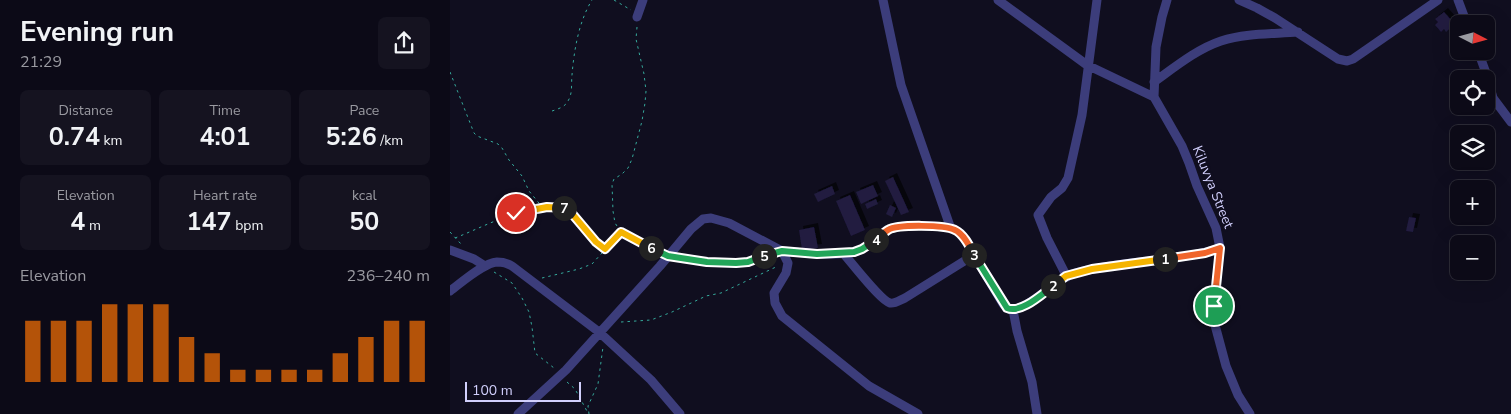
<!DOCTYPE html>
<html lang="en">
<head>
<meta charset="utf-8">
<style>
	body { margin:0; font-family:"Nunito Sans",sans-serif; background:#151320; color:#f1f3f6; height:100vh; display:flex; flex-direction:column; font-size:19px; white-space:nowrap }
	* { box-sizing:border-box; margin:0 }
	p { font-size:16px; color:#9a9aa1 }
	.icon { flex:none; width:28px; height:28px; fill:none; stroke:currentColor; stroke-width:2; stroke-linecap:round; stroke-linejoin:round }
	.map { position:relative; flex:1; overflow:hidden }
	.sheet { display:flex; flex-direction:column; background:#0c0a17; width:450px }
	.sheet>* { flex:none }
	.needle { width:32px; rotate:96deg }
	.controls { position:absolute; left:1000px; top:15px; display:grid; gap:10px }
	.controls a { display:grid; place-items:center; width:45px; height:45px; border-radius:8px; background:#0c0a17; box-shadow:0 5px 20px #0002,0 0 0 1px #2c2b36; font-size:25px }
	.scale { position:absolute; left:15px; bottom:12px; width:116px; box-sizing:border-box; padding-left:5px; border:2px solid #d1cffc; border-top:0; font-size:14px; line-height:18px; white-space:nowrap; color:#d1cffc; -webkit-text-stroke:4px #100e1f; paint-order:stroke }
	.pin { position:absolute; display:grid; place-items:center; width:42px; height:42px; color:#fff; margin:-21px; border:2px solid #fff; border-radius:50%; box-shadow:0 1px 5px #0007 }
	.km { position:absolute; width:25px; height:25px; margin:-12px; border-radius:50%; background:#222; color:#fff; font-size:14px; line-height:25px; text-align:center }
	.round { display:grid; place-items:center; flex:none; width:52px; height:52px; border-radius:8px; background:#151320 }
	.overview { display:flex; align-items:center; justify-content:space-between; height:85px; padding:0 20px }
	h1 { font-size:28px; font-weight:700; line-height:38px }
	.stats { display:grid; grid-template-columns:repeat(3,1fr); gap:8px; height:85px; padding:5px 20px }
	.stats div { display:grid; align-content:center; border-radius:8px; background:#151320; text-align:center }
	.stats b { font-size:25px; font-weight:700 }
	.stats small { font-size:14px; font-weight:400 }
	.stats p { font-size:14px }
	.chart { height:140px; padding:10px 20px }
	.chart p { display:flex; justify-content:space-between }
	.chart svg { width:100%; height:90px; margin-top:5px; stroke:#b45309; stroke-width:6 }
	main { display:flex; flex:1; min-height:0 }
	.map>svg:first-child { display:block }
	.building { fill:#201b3f; filter:url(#shadow) }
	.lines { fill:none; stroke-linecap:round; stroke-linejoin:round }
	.path { stroke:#35aa9c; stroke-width:1; stroke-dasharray:2.5 4; stroke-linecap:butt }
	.minor { stroke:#3c3d7b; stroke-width:9 }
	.split-1-casing { stroke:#fff; stroke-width:10 }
	.split-2-casing { stroke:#fff; stroke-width:10 }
	.split-3-casing { stroke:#fff; stroke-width:10 }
	.split-4-casing { stroke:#fff; stroke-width:10 }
	.split-5-casing { stroke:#fff; stroke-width:10 }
	.split-6-casing { stroke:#fff; stroke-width:10 }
	.split-7-casing { stroke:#fff; stroke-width:10 }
	.split-8-casing { stroke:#fff; stroke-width:10 }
	.split-1 { stroke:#f0652b; stroke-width:6 }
	.split-2 { stroke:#f5b400; stroke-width:6 }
	.split-3 { stroke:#22a559; stroke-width:6 }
	.split-4 { stroke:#f0652b; stroke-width:6 }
	.split-5 { stroke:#22a559; stroke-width:6 }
	.split-6 { stroke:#22a559; stroke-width:6 }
	.split-7 { stroke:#f5b400; stroke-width:6 }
	.split-8 { stroke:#f5b400; stroke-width:6 }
	.labels { text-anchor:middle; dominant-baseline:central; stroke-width:5; stroke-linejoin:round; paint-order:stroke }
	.street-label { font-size:14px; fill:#d1cffc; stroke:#100e1f }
</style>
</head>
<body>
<main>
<section class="sheet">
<div class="overview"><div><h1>Evening run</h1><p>21:29</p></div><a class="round"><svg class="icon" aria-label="share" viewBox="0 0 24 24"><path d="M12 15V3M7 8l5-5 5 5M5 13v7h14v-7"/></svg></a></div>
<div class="stats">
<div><p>Distance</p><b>0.74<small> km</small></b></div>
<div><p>Time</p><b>4:01</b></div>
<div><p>Pace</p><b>5:26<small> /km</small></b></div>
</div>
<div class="stats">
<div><p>Elevation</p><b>4<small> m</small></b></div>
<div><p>Heart rate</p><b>147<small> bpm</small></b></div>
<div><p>kcal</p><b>50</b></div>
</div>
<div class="chart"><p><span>Elevation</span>236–240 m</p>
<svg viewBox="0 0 160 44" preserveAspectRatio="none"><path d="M5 44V14M15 44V14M25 44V14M35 44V6M45 44V6M55 44V6M65 44V22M75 44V30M85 44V38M95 44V38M105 44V38M115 44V38M125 44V30M135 44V22M145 44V14M155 44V14"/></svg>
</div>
</section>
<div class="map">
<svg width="1061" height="414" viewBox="0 0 1061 414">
	<defs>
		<filter id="shadow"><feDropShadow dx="4" dy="-4" stdDeviation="0" flood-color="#0009"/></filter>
	</defs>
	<rect width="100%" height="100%" fill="#100e1f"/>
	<path class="building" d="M 994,12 L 1005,24 L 996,32 L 994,29 L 991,32 L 985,25 L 988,22 L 985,19 Z
		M 443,177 L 459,212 L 451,215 L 435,181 Z
		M 423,185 L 428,196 L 411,204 L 406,192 Z
		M 382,186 L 385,194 L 368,202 L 364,194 Z
		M 400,195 L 415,230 L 401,236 L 386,201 Z
		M 426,199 L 428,204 L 417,209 L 415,204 Z
		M 440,205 L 446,208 L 442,217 L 436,214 Z
		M 959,217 L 966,218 L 963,232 L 956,231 Z
		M 364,227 L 368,248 L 352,250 L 349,230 Z"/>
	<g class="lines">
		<path class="path" d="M 164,0 L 181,10
			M 187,27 L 186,39 L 194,74 L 196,91 L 195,103 L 192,121 L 182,159 L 178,168 L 172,174 L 164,179 L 162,184 L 163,211 L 165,223 L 171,232 L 187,241 L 211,253
			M 0,72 L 24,133 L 27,136 L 48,144 L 52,148 L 59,160 L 72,176 L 79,191 L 93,208
			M 102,111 C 108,109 115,107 118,101 C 123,93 121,83 122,75 C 124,50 129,21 142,0
			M 0,232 L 11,244
			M 5,238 C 38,225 70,206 107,208 C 111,208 115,207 118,210 C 121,212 123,216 126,219 C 136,229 143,240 155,249
			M 229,257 C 251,261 276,267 298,262 C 306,260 313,256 321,254
			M 44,272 L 62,283 L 72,298 L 79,312 L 82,327 L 85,353 L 104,368
			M 92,278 L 129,269 L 142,264 L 170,233
			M 171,322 L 201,320 L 222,312 L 256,296 L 271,293 L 328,266
			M 117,382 L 125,389 L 138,413
			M 139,414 L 138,406 L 148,384 L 153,347"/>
		<path class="minor" d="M 433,0 L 451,85 L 501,229
			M 548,0 L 637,65 L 704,97
			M 717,0 L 712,17 L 706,47 L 704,97 L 732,146 L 739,163 L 747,186 L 766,228 L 770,248 L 764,306 L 765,325 L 776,366 L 788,395 L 800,414
			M 789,0 L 807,8 L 825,18 L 888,59 L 897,61 L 903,59 L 988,0
			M 1008,0 L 1017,24
			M 187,17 L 193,0
			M 1028,51 L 1036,73 L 1043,98 L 1061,122
			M 704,82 C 725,67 747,49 771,41 C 795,33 823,34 848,32
			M 0,250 L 24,259 L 35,266
			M 332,251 C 356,253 381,256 405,252 C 420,248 427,235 440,229 C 451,224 492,225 504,229 C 509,231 512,236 515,240 L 553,304 C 555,306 556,308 559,309 C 572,315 604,282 617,276 C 628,271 642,269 654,267 C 693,260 733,260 770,248
			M 393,253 C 401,262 431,301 440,303 C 445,304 450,300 455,298 L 524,255
			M 617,277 L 597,238 L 588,215 L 601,197 L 612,188 L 618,178 L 632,115 L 647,0
			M 0,291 C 11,283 33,263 47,262 C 52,262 57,263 62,266 L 149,332 L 201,380 L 230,414
			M 563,310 L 567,331 L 582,382 L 587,414
			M 68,414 L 116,370 L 210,266 L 241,229 L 253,219 L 261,218 L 279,223 L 332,251 L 338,263 L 336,273 L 324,293 L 325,303 L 332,316 L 419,386 L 468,414"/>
	</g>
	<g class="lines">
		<g class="split-1-casing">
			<path id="split-1" d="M 715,259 L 755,253 L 770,248 L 764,306"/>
		</g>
		<g class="split-2-casing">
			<path id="split-2" d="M 603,286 L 616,276 L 642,269 L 715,259"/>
		</g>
		<g class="split-3-casing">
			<path id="split-3" d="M 524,255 L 557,308 C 571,314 592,294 603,286"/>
		</g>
		<g class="split-4-casing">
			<path id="split-4" d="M 426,240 C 430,237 434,232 438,230 C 448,224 495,225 505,230 C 514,234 520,247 524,255"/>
		</g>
		<g class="split-5-casing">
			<path id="split-5" d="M 314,256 L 332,251 L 367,254 L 404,252 L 412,249 L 426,240"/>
		</g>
		<g class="split-6-casing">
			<path id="split-6" d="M 201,248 L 218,256 L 257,262 L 286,263 L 298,262 L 314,256"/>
		</g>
		<g class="split-7-casing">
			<path id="split-7" d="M 114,208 L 119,210 L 146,242 L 155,249 L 171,232 L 201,248"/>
		</g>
		<g class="split-8-casing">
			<path id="split-8" d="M 66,213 L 97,207 L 114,208"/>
		</g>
		<use href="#split-1" class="split-1"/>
		<use href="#split-2" class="split-2"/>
		<use href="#split-3" class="split-3"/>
		<use href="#split-4" class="split-4"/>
		<use href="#split-5" class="split-5"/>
		<use href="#split-6" class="split-6"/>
		<use href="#split-7" class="split-7"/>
		<use href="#split-8" class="split-8"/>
	</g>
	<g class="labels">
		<g class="street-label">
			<text transform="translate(763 187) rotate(68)">Kiluvya Street</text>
		</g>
	</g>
</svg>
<div class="controls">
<a><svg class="needle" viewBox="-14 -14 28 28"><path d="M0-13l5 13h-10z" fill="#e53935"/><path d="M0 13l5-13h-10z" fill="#9a9aa1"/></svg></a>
<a><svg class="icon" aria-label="locate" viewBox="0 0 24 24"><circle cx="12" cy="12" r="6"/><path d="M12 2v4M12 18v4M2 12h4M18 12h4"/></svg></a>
<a><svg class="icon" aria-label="layers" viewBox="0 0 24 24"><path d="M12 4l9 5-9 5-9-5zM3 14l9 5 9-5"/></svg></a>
<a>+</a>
<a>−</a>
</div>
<div class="scale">100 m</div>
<div class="pin" style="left:764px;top:306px;background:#1e9e55"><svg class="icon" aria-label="arrive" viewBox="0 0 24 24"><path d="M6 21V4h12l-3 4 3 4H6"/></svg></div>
<div class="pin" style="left:66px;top:213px;background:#d93025"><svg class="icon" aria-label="check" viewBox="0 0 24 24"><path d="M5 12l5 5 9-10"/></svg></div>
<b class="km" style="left:715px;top:259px">1</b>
<b class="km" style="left:603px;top:286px">2</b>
<b class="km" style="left:524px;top:255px">3</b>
<b class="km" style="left:426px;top:240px">4</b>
<b class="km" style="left:314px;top:256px">5</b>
<b class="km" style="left:201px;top:248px">6</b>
<b class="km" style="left:114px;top:208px">7</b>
</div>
</main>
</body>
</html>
